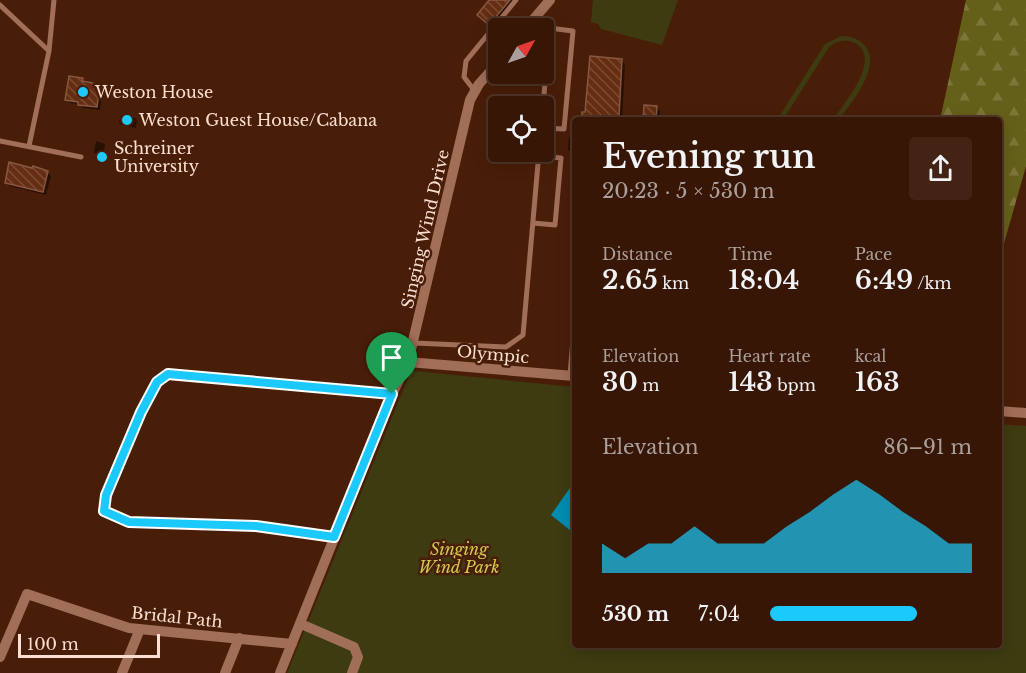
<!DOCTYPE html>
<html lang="en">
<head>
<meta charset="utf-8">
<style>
	body { margin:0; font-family:"Libre Baskerville",serif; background:#422314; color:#f1f3f6; height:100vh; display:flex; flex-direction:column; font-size:22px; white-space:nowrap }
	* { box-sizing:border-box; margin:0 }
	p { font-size:20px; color:#aa9f9b }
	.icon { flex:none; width:33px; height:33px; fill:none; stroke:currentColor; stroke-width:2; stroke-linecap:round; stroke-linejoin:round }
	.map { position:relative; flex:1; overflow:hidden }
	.side { position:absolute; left:572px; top:117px; width:430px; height:531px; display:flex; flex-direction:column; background:#371606; border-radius:6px; box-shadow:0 3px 15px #0003,0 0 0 2px #513528 }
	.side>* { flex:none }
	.needle { width:39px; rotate:50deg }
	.tools { position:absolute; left:488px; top:18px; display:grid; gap:12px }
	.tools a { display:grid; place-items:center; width:66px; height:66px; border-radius:6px; background:#371606; box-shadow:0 3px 15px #0003,0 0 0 2px #513528; font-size:30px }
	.scale { position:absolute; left:18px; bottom:15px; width:142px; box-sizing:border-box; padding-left:6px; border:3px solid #fcdfd2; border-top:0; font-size:16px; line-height:21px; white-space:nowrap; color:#fcdfd2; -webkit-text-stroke:4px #491e08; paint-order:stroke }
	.pin { position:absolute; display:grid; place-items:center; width:51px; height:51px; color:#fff; margin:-62px -26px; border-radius:50% 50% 50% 0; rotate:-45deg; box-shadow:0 0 6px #0007 }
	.pin .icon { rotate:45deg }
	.round { display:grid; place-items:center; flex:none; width:63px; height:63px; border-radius:6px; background:#422314 }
	.overview { display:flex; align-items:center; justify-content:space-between; height:102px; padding:0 30px }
	h1 { font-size:33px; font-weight:600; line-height:45px }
	.figures { display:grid; grid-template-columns:repeat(3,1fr); gap:9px; height:102px; padding:6px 30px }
	.figures div { display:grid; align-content:center }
	.figures b { font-size:26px; font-weight:600 }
	.figures small { font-size:16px; font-weight:400 }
	.figures p { font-size:16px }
	.chart { height:168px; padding:12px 30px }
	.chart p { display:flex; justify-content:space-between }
	.chart svg { width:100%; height:108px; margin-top:6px; fill:#1bc9fc; opacity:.7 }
	ul { padding:0 30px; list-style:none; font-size:20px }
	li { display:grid; grid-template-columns:96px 72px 1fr; align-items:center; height:45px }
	li i { height:15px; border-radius:8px; background:#1bc9fc }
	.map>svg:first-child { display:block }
	.forest { fill:url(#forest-firs) }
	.green { fill:#3e3b11 }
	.water { fill:#028cb1 }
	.shadow { fill:#0007 }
	.building { fill:url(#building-back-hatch); stroke:#875741; stroke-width:1.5 }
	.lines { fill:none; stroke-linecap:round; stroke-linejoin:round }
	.service { stroke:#a16e58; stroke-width:5 }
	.minor { stroke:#a16e58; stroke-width:10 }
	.route-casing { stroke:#fff; stroke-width:12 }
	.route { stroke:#1bc9fc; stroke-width:8 }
	.poi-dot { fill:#1bc9fc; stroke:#491e08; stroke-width:2 }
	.labels { text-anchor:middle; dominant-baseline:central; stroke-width:5; stroke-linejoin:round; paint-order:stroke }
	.poi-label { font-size:16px; fill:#fcdfd2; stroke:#491e08; text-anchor:start }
	.street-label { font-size:16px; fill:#fcdfd2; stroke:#491e08 }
	.park-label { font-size:16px; font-style:italic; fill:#d2c94f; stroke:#491e08 }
</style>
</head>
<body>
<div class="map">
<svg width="1026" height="673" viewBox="0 0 1026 673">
	<defs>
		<pattern id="forest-firs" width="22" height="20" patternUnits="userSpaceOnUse" patternTransform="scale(1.5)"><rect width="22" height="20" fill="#656019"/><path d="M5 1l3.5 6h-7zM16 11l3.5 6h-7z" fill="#7c763a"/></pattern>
		<pattern id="building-back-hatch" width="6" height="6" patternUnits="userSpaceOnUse" patternTransform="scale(1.5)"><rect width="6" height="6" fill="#652d11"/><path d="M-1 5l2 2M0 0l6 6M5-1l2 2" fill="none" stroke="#7c4b33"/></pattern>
	</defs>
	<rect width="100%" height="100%" fill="#491e08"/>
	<path class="forest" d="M 966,0 L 1026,0 L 1026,166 L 999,261 L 999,120 L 940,120 Z"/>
	<path class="green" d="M 593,0 L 678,0 L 662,45 L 601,29 L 598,24 L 591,22 Z
		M 841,36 C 851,36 860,39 866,47 C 881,69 851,102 839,120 L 833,120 C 844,103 883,59 855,43 C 846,38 837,41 829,47 L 783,120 L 777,120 L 825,44 Z
		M 414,371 L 574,387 L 574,645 L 999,645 L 999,424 L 1026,426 L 1026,673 L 287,673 L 409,376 Z"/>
	<path class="water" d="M 574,482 L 574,527 L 571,531 L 551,515 Z"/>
	<path class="shadow" d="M 491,0 L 516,0 L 494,27 L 483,18 Z
		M 622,61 L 625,64 L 622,120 L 583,120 Z
		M 82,80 L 86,84 L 103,86 L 106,90 L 105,95 L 102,94 L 100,110 L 83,108 L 79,104 L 70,103 L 67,99 Z
		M 657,108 L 660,111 L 659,120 L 644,120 Z
		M 121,115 L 135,118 L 137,120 L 136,128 L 121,125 L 119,123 Z
		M 569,137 L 574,138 L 574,153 L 568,150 Z
		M 96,141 L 105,144 L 103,156 L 94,153 Z
		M 47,172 L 51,176 L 46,195 L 10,186 L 7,183 Z"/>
	<path class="building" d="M 489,0 L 510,0 L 489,25 L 477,15 Z
		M 590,56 L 622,59 L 619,117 L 617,116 L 617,120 L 581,120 L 582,112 L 585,112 Z
		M 69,76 L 83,78 L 82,81 L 103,85 L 102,92 L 99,92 L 97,107 L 78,105 L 78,102 L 65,100 Z
		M 644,105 L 657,106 L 656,120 L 643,120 Z
		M 9,162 L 32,168 L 33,166 L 48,171 L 43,192 L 5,183 Z"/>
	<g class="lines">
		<path class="service" d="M 0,5 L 49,51
			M 537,16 L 549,28 L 545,83
			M 536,74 L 545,83 L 543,106
			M 474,90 L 464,77 L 466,61 L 516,0
			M 543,128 L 564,129 L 573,31 L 549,28
			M 0,141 L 81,157
			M 29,146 L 49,51 L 54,0
			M 533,223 L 555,225 L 561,158 L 539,156
			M 414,343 L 506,347 L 523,335 L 539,152
			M 570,375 L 574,327
			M 334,537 L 256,526 L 129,522 L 104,511 L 106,495 L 141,412 L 157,382 L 168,374 L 391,394"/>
		<path class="minor" d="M 526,28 L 550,0
			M 408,362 L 574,376
			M 999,411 L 1026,413
			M 301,624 L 354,647 L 358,657 L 352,673
			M 0,657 L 27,594 L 129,628 L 292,644
			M 122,673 L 140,629
			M 225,673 L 239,638
			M 280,673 L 392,394 L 408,362 L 470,100 L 479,84 L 498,63"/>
	</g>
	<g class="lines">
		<g class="route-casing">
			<path id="route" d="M 168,374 L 392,394 L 334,537 L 256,526 L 129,522 L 104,511 L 106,495 L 141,412 L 157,382 Z"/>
		</g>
		<use href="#route" class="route"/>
	</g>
	<g class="poi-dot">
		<circle cx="83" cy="92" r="6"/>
		<circle cx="127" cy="120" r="6"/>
		<circle cx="102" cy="157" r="6"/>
	</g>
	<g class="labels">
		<g class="poi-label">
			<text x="95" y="92">Weston House</text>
			<text x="139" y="120">Weston Guest House/Cabana</text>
			<text x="114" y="148">Schreiner<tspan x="114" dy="18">University</tspan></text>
		</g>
		<g class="street-label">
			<text transform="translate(425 229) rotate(-77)">Singing Wind Drive</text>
			<text transform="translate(493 354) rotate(5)">Olympic</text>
			<text transform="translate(177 617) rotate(6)">Bridal Path</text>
		</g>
		<g class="park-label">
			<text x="459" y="549">Singing<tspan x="459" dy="18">Wind Park</tspan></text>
		</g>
	</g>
</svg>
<div class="tools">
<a><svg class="needle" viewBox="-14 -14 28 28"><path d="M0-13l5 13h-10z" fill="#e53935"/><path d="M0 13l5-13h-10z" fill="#aa9f9b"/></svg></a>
<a><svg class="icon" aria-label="locate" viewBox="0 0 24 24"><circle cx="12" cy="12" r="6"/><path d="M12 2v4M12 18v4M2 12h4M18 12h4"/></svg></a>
</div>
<div class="scale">100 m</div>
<div class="pin" style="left:392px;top:394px;background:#1e9e55"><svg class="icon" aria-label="arrive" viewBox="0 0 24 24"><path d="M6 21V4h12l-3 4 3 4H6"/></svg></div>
<section class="side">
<div class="overview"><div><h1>Evening run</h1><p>20:23 · 5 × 530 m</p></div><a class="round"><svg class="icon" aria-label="share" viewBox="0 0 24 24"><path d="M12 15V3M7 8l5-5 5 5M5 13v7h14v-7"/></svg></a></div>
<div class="figures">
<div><p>Distance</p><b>2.65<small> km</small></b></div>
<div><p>Time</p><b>18:04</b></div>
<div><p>Pace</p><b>6:49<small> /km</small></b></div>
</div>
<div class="figures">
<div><p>Elevation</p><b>30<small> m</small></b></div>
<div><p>Heart rate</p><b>143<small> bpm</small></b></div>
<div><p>kcal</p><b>163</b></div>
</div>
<div class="chart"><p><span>Elevation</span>86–91 m</p>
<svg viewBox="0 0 160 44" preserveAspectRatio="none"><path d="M0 44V32L10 38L20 32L30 32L40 25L50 32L60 32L70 32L80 25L90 19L100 12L110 6L120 12L130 19L140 25L150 32L160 32V44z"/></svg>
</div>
<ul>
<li><b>530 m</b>7:04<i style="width:73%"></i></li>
</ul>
</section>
</div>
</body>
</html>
